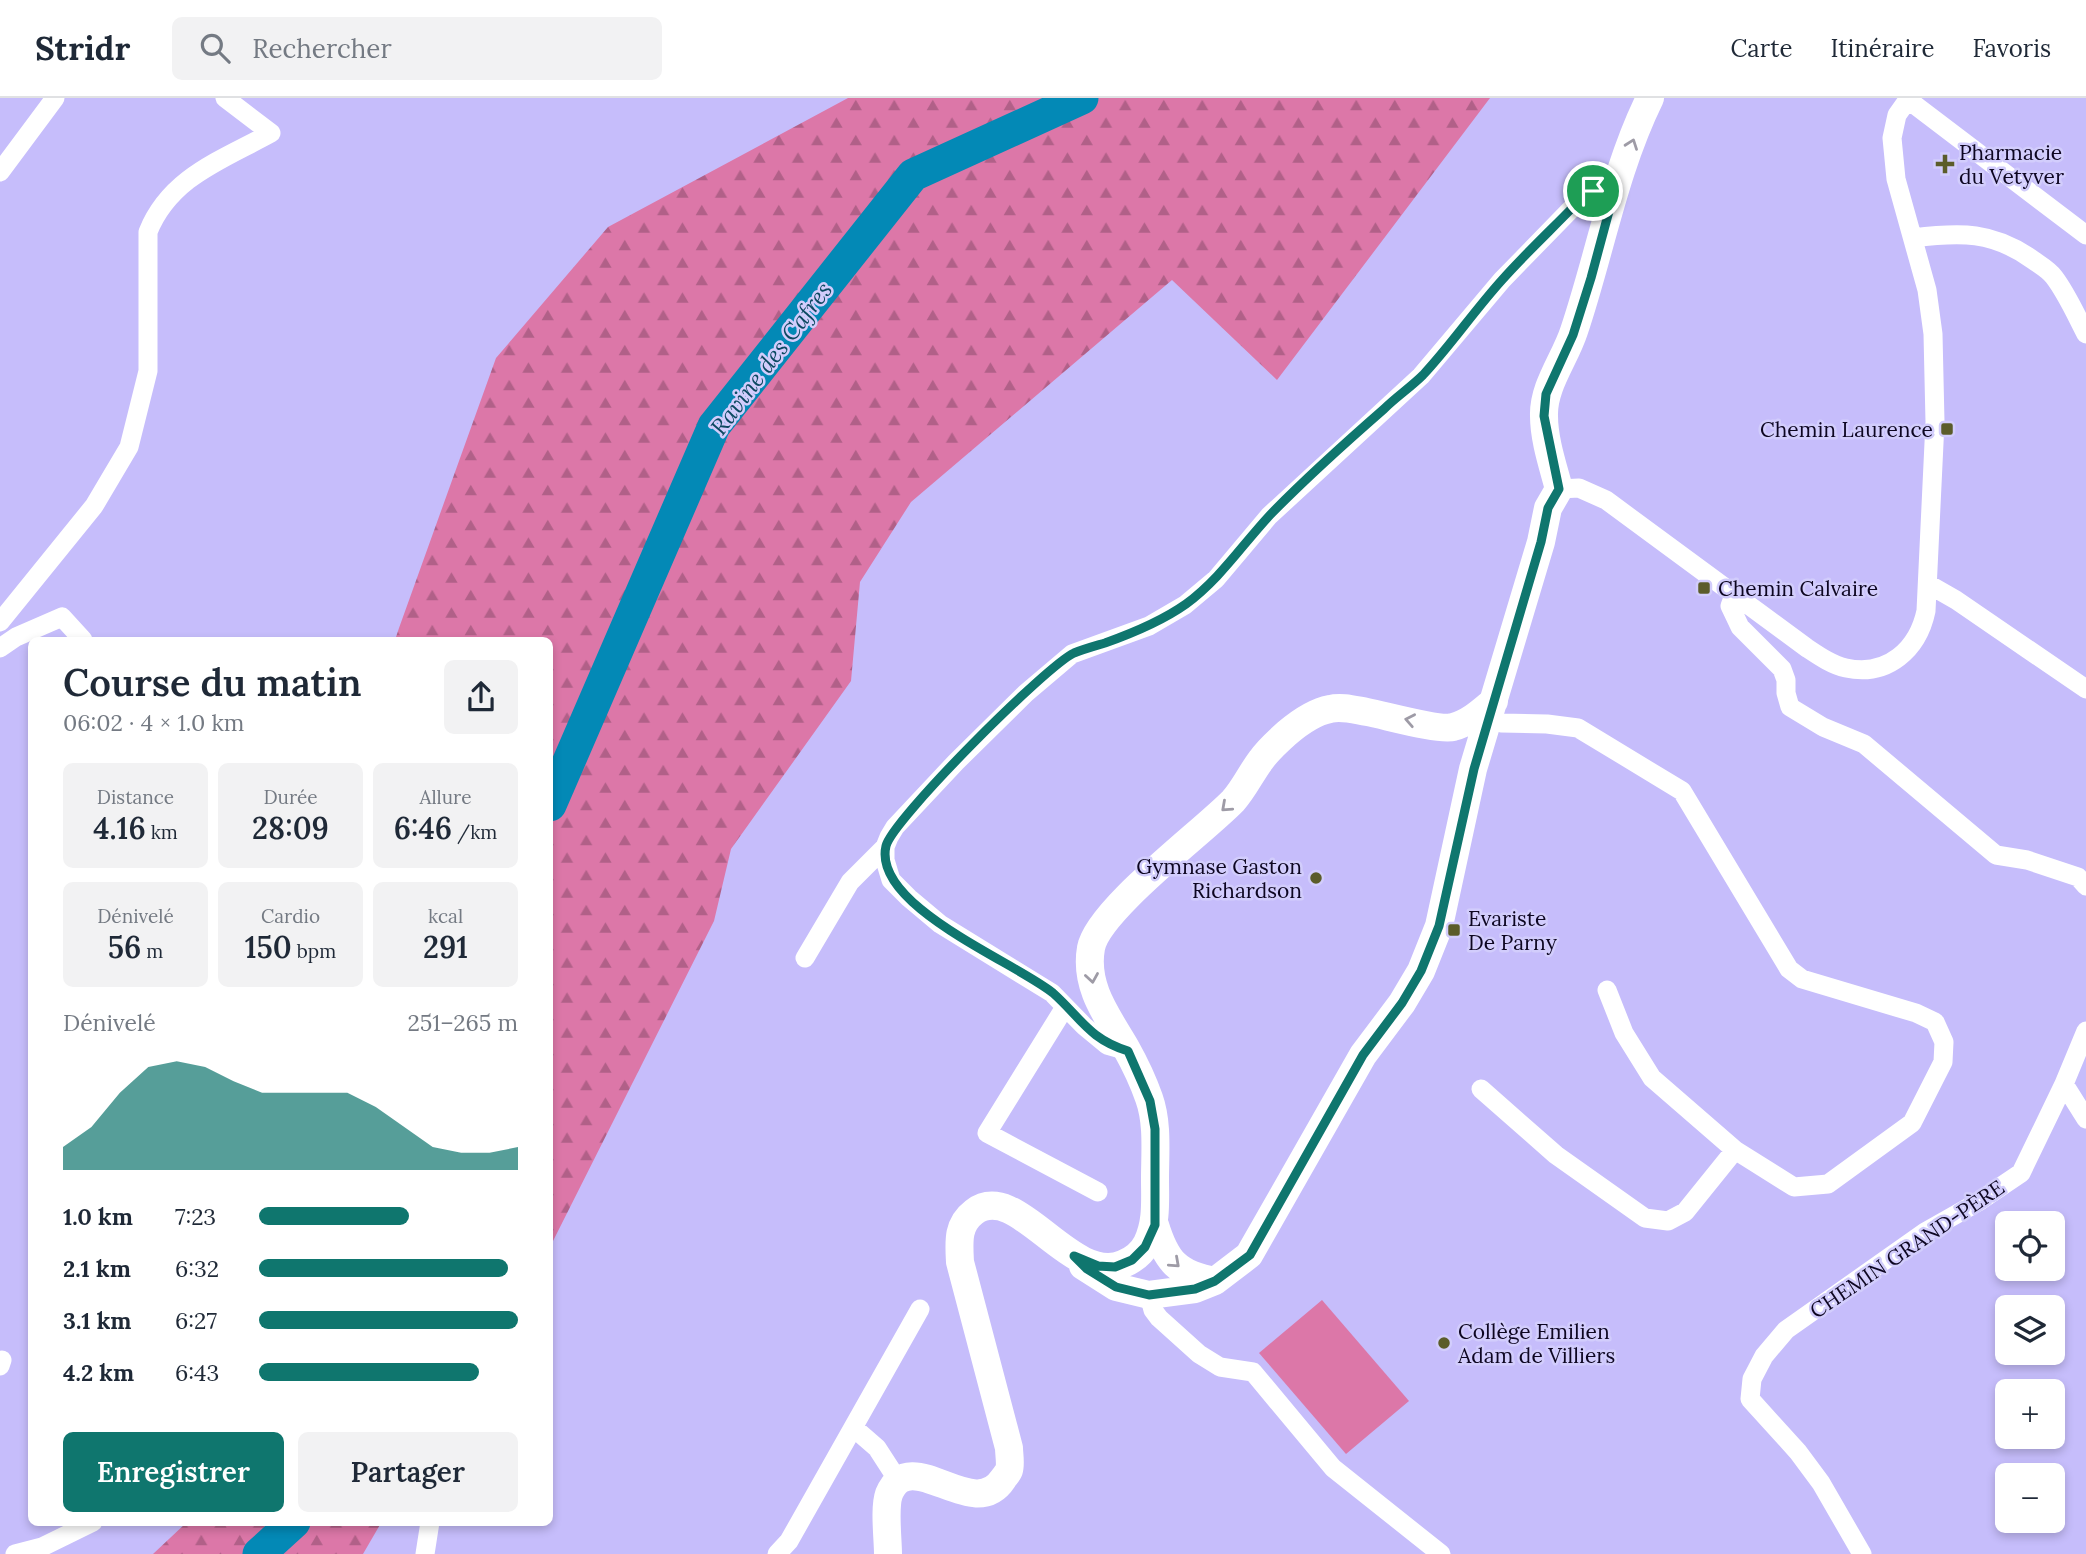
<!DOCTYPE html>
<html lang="fr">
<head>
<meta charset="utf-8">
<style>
	body { margin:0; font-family:Lora,serif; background:#f2f2f3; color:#1f2937; height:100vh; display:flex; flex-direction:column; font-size:26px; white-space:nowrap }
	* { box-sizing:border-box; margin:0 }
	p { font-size:23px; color:#747a83 }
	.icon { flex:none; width:38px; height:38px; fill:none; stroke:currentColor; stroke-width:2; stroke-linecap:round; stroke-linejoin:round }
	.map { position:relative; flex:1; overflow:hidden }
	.sheet { position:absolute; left:28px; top:539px; width:525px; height:889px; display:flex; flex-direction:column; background:#fff; border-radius:10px; box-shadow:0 4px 10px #0003 }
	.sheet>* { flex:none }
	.tools { position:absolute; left:1995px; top:1113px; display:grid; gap:14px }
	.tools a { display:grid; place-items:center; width:70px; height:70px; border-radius:10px; background:#fff; box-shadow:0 4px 10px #0003; font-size:35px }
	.pin { position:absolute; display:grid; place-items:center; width:60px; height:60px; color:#fff; margin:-30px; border:4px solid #fff; border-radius:50%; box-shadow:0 2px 7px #0007 }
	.round { display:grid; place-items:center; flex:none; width:74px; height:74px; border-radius:10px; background:#f2f2f3 }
	.summary { display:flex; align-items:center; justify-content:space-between; height:119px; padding:0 35px }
	h1 { font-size:38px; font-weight:600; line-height:52px }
	.figures { display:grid; grid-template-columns:repeat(3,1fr); gap:10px; height:119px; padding:7px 35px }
	.figures div { display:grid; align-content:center; border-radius:10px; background:#f2f2f3; text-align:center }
	.figures b { font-size:30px; font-weight:600 }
	.figures small { font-size:19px; font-weight:400 }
	.figures p { font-size:19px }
	.chart { height:196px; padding:14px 35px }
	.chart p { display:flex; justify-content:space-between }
	.chart svg { width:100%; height:126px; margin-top:7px; fill:#0f766e; opacity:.7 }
	.button { display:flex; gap:14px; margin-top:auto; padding:14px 35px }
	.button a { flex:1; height:80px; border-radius:10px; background:#0f766e; color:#fff; font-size:28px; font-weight:600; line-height:80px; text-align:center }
	.button a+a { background:#f2f2f3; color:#1f2937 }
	ul { padding:0 35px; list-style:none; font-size:23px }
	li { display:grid; grid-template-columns:112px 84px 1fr; align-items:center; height:52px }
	li i { height:18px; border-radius:9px; background:#0f766e }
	header { display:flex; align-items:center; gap:42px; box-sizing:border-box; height:98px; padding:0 35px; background:#fff; border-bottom:2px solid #e0e1e3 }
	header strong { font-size:33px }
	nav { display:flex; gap:38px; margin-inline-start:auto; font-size:24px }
	.search { width:490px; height:63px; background:#f2f2f3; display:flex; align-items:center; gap:18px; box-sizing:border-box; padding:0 24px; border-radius:10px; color:#747a83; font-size:26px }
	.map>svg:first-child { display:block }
	.forest { fill:url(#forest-firs) }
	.green { fill:#dc77a8 }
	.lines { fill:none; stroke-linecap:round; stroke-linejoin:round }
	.river { stroke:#0389b6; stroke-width:33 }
	.street { stroke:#fff; stroke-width:19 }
	.secondary { stroke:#fff; stroke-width:28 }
	.oneway { stroke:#9e9ba6 }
	.route-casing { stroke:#fff; stroke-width:14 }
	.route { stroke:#0f766e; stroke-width:9 }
	.poi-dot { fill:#5b5c2a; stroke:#d2cdfc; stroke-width:2.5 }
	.labels { text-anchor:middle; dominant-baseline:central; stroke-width:5; stroke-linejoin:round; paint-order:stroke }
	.poi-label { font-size:21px; fill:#0d0621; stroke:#d2cdfc; text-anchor:start }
	.street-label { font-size:21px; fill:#0d0621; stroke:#d2cdfc }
	.water-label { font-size:23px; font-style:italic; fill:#0c4961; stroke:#d2cdfc }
</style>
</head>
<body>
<header>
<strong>Stridr</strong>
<div class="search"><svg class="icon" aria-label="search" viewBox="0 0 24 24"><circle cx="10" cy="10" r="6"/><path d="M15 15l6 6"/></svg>Rechercher</div>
<nav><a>Carte</a><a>Itinéraire</a><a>Favoris</a></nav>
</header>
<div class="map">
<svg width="2086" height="1456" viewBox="0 0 2086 1456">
	<defs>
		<pattern id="forest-firs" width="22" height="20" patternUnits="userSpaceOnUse" patternTransform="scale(1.75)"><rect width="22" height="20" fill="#dc77a8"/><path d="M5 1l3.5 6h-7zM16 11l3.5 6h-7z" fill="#b16088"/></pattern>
	</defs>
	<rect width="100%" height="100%" fill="#c6bdfb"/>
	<path class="forest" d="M 848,0 L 1490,0 L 1277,282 L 1172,182 L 911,404 L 860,484 L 851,583 L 731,751 L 714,823 L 550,1149 L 550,542 L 395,542 L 399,530 L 496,260 L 608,129 Z
		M 186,1425 L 186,1424 L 381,1425 L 363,1456 L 153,1456 Z"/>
	<path class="green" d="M 1322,1202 L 1409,1303 L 1346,1356 L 1259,1255 Z"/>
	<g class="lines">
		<path class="river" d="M 550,707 L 714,328 L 913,77 L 1082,0
			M 259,1456 L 294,1424"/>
		<path class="street" d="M 1907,1 L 2086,137
			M 0,74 L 55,0
			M 1913,140 C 1960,134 1993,133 2033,162 C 2040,167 2049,172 2054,179 C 2067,196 2076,217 2086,236
			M 1559,391 L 1579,390 L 1606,402 L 1807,550 C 1819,558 1832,567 1846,570 C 1888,579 1918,551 1926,513 L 1935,324 L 1933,236 L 1927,192 L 1896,81 L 1892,40 L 1897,17 L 1909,0
			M 1928,486 L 1956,502 L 2086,591
			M 1734,497 L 1730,508 L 1740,529 L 1782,571 L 1786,582 L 1786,595 L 1790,609 L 1823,629 L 1864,646 L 1996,757 L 2027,762 L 2078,779 L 2086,788
			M 0,524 L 94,408 L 129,349 L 148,273 L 148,134 C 170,79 222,62 271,35 L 225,0
			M 0,550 L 16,539 L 62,519 L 83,542
			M 1488,621 L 1501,625 L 1547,626 L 1578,630 L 1682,693 L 1789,871 L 1802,881 L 1916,915 L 1935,924 L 1944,944 L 1943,964 L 1912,1025 L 1828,1086 L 1794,1089 L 1735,1052 L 1652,980 L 1624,935 L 1607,892
			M 805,860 L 850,784 L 885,749
			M 1065,909 L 987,1035 L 1098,1094
			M 1128,953 L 1107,947 L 1084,928 L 1052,895 L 940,826 L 909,800 L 891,782 L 885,762 L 885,749 L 889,739 L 895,729 L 956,664 L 1026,595 L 1072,556 L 1149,528 L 1185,507 L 1216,481 L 1269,418 L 1421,278 L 1502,182 L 1578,104 C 1591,95 1599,90 1615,91
			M 2064,986 L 2086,1021
			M 1481,991 L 1556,1057 L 1645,1120 L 1668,1123 L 1685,1114 L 1735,1052
			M 1149,1197 L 1153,1212 L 1159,1220 L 1199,1256 L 1220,1269 L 1253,1274 L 1333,1370 L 1441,1456
			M 0,1268 L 2,1262
			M 854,1330 L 877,1350 L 899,1384
			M 15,1456 L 42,1449 L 93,1424
			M 425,1456 L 430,1424
			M 777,1456 L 789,1443 L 920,1211
			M 1862,1456 L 1821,1385 L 1798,1354 L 1750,1301 L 1752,1281 L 1764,1258 L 1786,1232 L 1925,1134 L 1978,1104 L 2021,1075 L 2064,986 L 2086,933"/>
		<path class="secondary" d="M 1155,1127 C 1166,1163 1177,1176 1215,1183
			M 1083,1168 L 1116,1189 L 1149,1197 L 1195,1191 L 1215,1183 L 1249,1157 L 1363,957 L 1402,905 L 1421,873 L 1439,828 L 1473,671 L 1541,444 L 1548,410 L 1559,391 C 1553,368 1544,342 1544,318 C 1543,288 1565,261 1574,233 C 1600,156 1614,73 1650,0
			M 888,1456 C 888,1441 884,1410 889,1396 C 911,1344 973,1427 1003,1381 C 1005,1378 1008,1375 1009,1372 C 1011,1366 1009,1356 1009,1350 L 960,1164 C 959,1144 957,1127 974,1114 C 1017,1081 1070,1188 1123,1166 C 1133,1162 1142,1155 1147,1145 C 1157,1124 1155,1104 1155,1081 C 1155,1055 1158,1025 1149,1000 C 1143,983 1135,966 1126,950 C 1108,919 1084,889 1091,850 C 1098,812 1203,734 1233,703 C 1244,691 1251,675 1261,662 C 1268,652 1278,643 1287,635 C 1300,624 1314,614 1330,611 C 1342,608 1355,612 1367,614 C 1384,617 1440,633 1453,629 C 1469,625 1481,614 1494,603"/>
	</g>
	<defs><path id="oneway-chevron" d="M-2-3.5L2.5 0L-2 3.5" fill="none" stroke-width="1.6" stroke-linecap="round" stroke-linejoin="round" transform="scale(1.75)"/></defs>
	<g class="oneway">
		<use href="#oneway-chevron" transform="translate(1632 46) rotate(-70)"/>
		<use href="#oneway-chevron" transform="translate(1410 622) rotate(-169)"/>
		<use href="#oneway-chevron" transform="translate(1226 709) rotate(138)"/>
		<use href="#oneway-chevron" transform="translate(1092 880) rotate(81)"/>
		<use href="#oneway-chevron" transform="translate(1175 1165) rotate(42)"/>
	</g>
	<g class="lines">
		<g class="route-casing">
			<path id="route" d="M 1604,90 L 1615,91 L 1591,180 L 1573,237 L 1546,296 L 1544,318 L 1559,391 L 1548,410 L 1541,444 L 1474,671 L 1439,828 L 1421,873 L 1402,905 L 1363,957 L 1250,1157 L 1215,1183 L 1195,1191 L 1149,1197 L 1116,1189 L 1087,1171 L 1074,1158 L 1098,1168 L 1115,1169 L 1132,1162 L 1145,1149 L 1155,1127 L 1155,1031 L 1150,1003 L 1128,953 C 1089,941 1081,920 1053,895 C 1015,864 872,808 886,748 C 892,722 1046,568 1074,555 C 1084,551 1095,548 1105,545 C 1133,535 1162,523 1186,506 C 1220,481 1242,447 1270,417 C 1306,380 1345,345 1384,311 C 1396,299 1411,289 1423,277 C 1451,247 1474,213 1502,182 C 1526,155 1553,130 1578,104 L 1593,93 Z"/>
		</g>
		<use href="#route" class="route"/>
	</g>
	<g class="poi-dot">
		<path d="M1941.5 55.5h7v7h7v7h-7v7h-7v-7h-7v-7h7z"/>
		<rect x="1940" y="324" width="14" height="14" rx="3.5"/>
		<rect x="1697" y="483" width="14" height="14" rx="3.5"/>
		<circle cx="1316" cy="780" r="7"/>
		<rect x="1447" y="825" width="14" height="14" rx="3.5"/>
		<circle cx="1444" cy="1245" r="7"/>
	</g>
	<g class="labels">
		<g class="poi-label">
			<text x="1959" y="54">Pharmacie<tspan x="1959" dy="24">du Vetyver</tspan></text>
			<text x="1933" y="331" text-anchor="end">Chemin Laurence</text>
			<text x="1718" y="490">Chemin Calvaire</text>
			<text x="1302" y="768" text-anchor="end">Gymnase Gaston<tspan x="1302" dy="24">Richardson</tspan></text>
			<text x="1468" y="820">Evariste<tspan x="1468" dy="24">De Parny</tspan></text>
			<text x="1458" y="1233">Collège Emilien<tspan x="1458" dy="24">Adam de Villiers</tspan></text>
		</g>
		<g class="street-label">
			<text transform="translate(1907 1151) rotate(-34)">CHEMIN GRAND-PÈRE</text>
		</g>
		<g class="water-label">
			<text transform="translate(771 260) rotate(-53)">Ravine des Cafres</text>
		</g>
	</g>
</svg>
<div class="tools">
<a><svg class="icon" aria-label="locate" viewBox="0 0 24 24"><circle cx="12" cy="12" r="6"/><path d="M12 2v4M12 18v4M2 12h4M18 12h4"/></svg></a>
<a><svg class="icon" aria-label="layers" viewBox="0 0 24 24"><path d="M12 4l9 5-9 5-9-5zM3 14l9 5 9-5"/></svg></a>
<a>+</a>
<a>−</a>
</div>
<div class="pin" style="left:1593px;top:93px;background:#1e9e55"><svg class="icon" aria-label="arrive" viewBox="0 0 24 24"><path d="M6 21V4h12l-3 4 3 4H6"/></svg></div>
<section class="sheet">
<div class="summary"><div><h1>Course du matin</h1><p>06:02 · 4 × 1.0 km</p></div><a class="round"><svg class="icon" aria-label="share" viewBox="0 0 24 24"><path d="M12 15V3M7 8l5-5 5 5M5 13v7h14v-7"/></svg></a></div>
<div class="figures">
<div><p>Distance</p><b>4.16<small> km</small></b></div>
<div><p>Durée</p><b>28:09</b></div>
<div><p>Allure</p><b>6:46<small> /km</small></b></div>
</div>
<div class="figures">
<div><p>Dénivelé</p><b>56<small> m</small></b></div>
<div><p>Cardio</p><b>150<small> bpm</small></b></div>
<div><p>kcal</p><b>291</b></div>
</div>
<div class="chart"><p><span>Dénivelé</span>251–265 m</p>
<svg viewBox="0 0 160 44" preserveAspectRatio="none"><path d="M0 44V36L10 29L20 17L30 8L40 6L50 8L60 13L70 17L80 17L90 17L100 17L110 22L120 29L130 36L140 38L150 38L160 36V44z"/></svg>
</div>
<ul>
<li><b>1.0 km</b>7:23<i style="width:58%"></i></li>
<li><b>2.1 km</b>6:32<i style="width:96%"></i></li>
<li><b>3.1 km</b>6:27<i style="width:100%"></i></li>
<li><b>4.2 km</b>6:43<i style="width:85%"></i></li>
</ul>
<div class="button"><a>Enregistrer</a><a>Partager</a></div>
</section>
</div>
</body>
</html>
